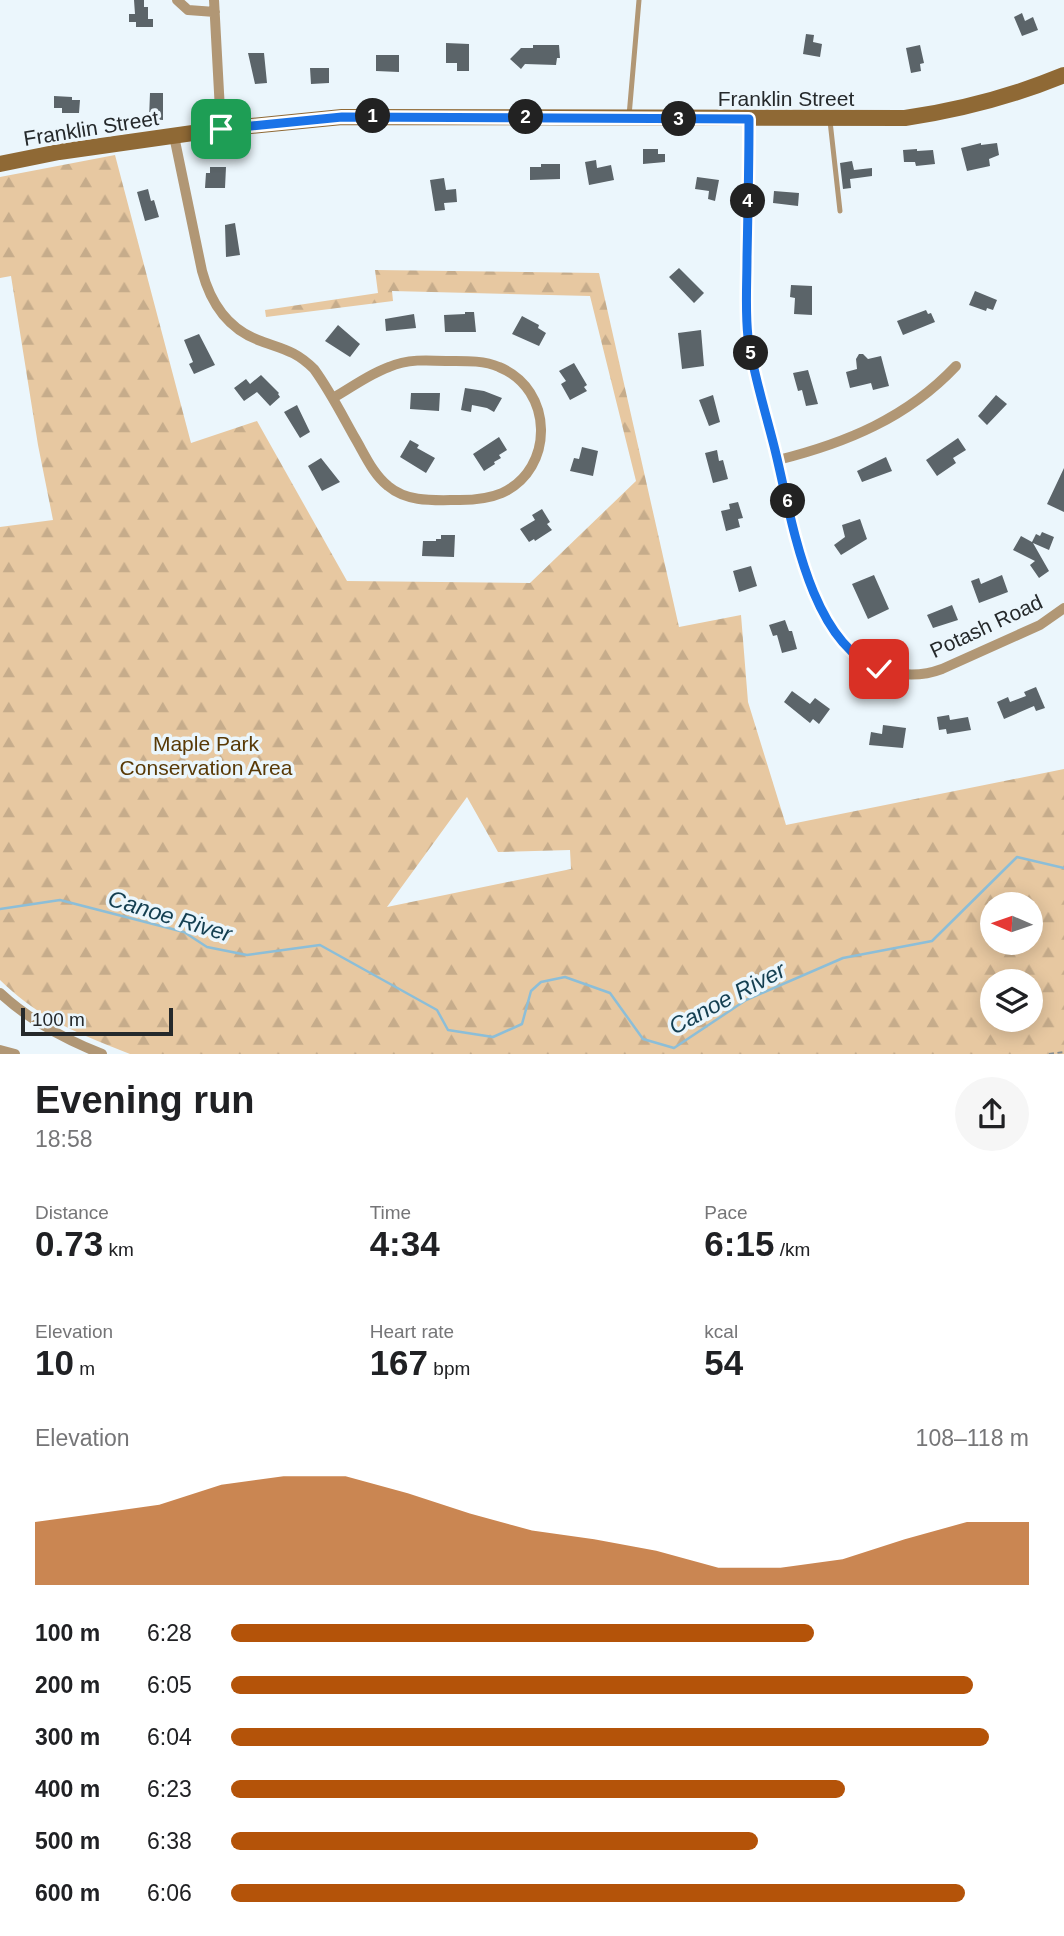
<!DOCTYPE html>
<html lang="en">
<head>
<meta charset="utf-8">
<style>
	body { margin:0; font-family:Arial,sans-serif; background:#f6f6f6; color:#202124; height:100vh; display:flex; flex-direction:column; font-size:26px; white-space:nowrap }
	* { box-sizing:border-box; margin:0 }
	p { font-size:23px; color:#757577 }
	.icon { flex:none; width:38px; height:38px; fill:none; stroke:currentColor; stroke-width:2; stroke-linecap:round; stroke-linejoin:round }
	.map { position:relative; height:1054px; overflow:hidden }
	.panel { display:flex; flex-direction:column; background:#fff; flex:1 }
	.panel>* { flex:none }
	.needle { width:46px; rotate:272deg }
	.buttons { position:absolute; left:980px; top:892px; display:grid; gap:14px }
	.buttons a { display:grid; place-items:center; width:63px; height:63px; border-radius:50%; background:#fff; box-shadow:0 4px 18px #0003; font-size:35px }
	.scale { position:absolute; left:21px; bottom:18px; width:152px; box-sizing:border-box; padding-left:7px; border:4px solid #25292b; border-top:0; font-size:19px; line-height:24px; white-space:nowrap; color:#25292b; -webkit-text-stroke:5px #ebf6fc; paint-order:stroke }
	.pin { position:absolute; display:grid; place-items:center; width:60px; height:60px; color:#fff; margin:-30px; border-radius:14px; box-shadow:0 4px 10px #0006 }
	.km { position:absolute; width:35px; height:35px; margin:-18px; border-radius:50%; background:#222; color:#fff; font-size:19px; line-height:35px; text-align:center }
	.round { display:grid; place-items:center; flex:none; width:74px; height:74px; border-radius:37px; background:#f6f6f6 }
	.summary { display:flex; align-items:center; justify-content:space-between; height:119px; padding:0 35px }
	h1 { font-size:38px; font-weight:600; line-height:52px }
	.stats { display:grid; grid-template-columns:repeat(3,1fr); gap:10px; height:119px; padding:7px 35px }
	.stats div { display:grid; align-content:center }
	.stats b { font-size:35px; font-weight:600 }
	.stats small { font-size:19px; font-weight:400 }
	.stats p { font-size:19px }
	.chart { height:196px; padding:14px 35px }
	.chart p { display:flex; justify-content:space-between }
	.chart svg { width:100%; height:126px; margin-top:7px; fill:#b45309; opacity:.7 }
	ul { padding:0 35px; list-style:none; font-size:23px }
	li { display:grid; grid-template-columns:112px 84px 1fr; align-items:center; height:52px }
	li i { height:18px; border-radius:9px; background:#b45309 }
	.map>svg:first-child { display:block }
	.forest { fill:url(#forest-firs); fill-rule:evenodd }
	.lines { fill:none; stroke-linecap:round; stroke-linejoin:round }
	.stream { stroke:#8cbed8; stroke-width:2.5 }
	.building { fill:#5b6469 }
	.path { stroke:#838b8f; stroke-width:2; stroke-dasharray:5 3.5; stroke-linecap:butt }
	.lane { stroke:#b19775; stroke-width:5 }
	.street { stroke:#b19775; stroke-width:10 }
	.secondary { stroke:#8f6935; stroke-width:16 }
	.route-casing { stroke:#fff; stroke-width:14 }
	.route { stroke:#1a73e8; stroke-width:9 }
	.labels { text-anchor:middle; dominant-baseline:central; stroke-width:7; stroke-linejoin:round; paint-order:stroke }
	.street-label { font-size:21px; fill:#25292b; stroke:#ebf6fc }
	.park-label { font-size:21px; fill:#583906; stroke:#ebf6fc }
	.water-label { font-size:23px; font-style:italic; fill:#143f51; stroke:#ebf6fc }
</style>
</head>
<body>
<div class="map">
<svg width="1064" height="1054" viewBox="0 0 1064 1054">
	<defs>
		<pattern id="forest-firs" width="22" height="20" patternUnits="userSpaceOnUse" patternTransform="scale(1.75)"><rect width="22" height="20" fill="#e7c8a1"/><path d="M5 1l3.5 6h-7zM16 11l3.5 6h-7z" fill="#c6ac8b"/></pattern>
	</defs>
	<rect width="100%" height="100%" fill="#ebf6fc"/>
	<path class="forest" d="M 115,155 L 191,443 L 257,421 L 347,581 L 530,583 L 636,481 L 590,296 L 392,291 L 393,301 L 266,317 L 265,310 L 378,293 L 375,270 L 599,273 L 679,627 L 741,615 L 748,702 L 786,825 L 1064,769 L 1064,1054 L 130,1054 C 78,1033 42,1021 0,980 L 0,527 L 53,520 L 38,445 L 11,276 L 0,278 L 0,177 ZM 467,797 L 498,852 L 570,850 L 571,869 L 387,907 ZM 992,905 L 1031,905 L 1031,943 L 992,943 ZM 992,982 L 1031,982 L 1031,1020 L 992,1020 Z"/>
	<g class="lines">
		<path class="stream" d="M 0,909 L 60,900 L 184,932 L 207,947 L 247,955 L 320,945 L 437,1010 L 448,1030 L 493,1037 L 522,1024 L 531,991 L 541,982 L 565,977 L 610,993 L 643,1039 L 674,1048 L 746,1000 L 843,958 L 932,941 L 1017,857 L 1064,868"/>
	</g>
	<path class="building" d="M 134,0 L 144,0 L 144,7 L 148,7 L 148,19 L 153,19 L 153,27 L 136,27 L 136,22 L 129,22 L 129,14 L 135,14 Z
		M 1022,13 L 1025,21 L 1033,17 L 1038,30 L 1022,36 L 1014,17 Z
		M 806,34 L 814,35 L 813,42 L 822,44 L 820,57 L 803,54 Z
		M 446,43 L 469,44 L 469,71 L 457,71 L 457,63 L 446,63 Z
		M 533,45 L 559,45 L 560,58 L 557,58 L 556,65 L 525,64 L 521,69 L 510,59 L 521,48 L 533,48 Z
		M 920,45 L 924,63 L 920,64 L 921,71 L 911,73 L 906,48 Z
		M 248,53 L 264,53 L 267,83 L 255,84 Z
		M 376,55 L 399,55 L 399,72 L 376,71 Z
		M 310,68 L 329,68 L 329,83 L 311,84 Z
		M 150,93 L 163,93 L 163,120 L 149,119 Z
		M 54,96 L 72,97 L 72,100 L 80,100 L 79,113 L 62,113 L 62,108 L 54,108 Z
		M 981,143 L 981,145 L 997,143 L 999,155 L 989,159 L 990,166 L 967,171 L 961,148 Z
		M 643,149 L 658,149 L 658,154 L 665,154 L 665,162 L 643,164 Z
		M 917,149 L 917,151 L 933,150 L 935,164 L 916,166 L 915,162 L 904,162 L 903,150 Z
		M 596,160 L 597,168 L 611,165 L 614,180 L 589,185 L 585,162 Z
		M 852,161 L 854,170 L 872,168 L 872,176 L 850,179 L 851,188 L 843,189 L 840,163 Z
		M 541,164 L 560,164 L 560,179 L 530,180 L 530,167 L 541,167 Z
		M 210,167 L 226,167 L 225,188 L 205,188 L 206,173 L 210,173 Z
		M 697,177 L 719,180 L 715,201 L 708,199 L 709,191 L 695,189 Z
		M 444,178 L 446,190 L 456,189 L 457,202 L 444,203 L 445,210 L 435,211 L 430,180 Z
		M 148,189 L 151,201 L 154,200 L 159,217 L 145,221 L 137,192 Z
		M 774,191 L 799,193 L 798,206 L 773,203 Z
		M 235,223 L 240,255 L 226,257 L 225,225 Z
		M 679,268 L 704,293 L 694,303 L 669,277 Z
		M 791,285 L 812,286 L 812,315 L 794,314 L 795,298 L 790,297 Z
		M 975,291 L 997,300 L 993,310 L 987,308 L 986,311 L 969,305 Z
		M 926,310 L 928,314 L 931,313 L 935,322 L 903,335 L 897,321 Z
		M 465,312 L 474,312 L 476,332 L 445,332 L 444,315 L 465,314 Z
		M 414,314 L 416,328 L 386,331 L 385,319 Z
		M 522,316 L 539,325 L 538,328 L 546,333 L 539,346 L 512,334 Z
		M 338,325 L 360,344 L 350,357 L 325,341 Z
		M 701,330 L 704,366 L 682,369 L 678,333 Z
		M 199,334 L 215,365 L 194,374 L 189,364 L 193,362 L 184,340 Z
		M 859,354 L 863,354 L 868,359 L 881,356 L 889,386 L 873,390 L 871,383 L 850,388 L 846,372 L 857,369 L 856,359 Z
		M 574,363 L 587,385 L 584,387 L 587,391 L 570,400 L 561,384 L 566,381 L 559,371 Z
		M 808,370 L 818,404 L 806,406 L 802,390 L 798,391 L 793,373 Z
		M 261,375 L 279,393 L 278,394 L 280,397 L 270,406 L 257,392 L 244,401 L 234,388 L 246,379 L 250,384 Z
		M 465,388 L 484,391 L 502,398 L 494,412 L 487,408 L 472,405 L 471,412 L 461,410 Z
		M 411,393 L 440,393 L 439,411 L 410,409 Z
		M 713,395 L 720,422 L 709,426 L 699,400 Z
		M 996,395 L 1007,404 L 987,425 L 978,416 Z
		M 297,405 L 310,432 L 300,438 L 284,412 Z
		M 499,437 L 507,450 L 499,455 L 501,458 L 494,462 L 495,464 L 484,471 L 473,454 Z
		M 958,438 L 966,450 L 953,458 L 956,463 L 937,476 L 926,460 Z
		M 410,440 L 419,445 L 417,448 L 435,458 L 426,473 L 400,457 Z
		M 582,447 L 598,451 L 593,476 L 570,471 L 574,458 L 579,459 Z
		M 717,450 L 719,461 L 723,460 L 728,479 L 713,483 L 705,453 Z
		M 886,457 L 892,471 L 862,482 L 857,471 Z
		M 321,458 L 340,482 L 322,491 L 308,466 Z
		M 1064,468 L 1064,512 L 1047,504 Z
		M 738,502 L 743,518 L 738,519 L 740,527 L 726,531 L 721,511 L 730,509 L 729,504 Z
		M 542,509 L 550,522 L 547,524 L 552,530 L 535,541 L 534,539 L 529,542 L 520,529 L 535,520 L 532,515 Z
		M 860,519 L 867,539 L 841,555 L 834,545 L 845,537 L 842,525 Z
		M 1042,532 L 1054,537 L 1049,550 L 1033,543 L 1049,571 L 1039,578 L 1030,565 L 1035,561 L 1013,550 L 1021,536 L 1032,542 L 1036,534 L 1040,536 Z
		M 441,535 L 455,535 L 454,557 L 422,556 L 423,541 L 436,541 L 436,539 L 441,539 Z
		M 751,566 L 757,586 L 739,592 L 733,571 Z
		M 874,575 L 889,609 L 868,619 L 852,584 Z
		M 1002,575 L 1008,592 L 979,603 L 971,581 L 979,578 L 981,584 Z
		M 952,605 L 958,620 L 933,628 L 927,615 Z
		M 785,620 L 789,631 L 792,631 L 797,649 L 782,653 L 777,635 L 773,636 L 769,625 Z
		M 1036,687 L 1045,708 L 1036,711 L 1034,706 L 1004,719 L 997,702 L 1008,697 L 1010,702 L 1026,696 L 1024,692 Z
		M 792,691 L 810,704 L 815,698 L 830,709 L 819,724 L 813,719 L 810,723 L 784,702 Z
		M 949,715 L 950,720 L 968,717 L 971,730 L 947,734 L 946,729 L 939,730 L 937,717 Z
		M 883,725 L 906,728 L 903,748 L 869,745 L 871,732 L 882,734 Z"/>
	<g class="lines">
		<path class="path" d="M 1049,1054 L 1064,1052"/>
		<path class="lane" d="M 629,116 L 639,0
			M 830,121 L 840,211"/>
		<path class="street" d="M 177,0 L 188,10 L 215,12
			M 214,0 L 221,129
			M 749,119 L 746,303 L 748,337 C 756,382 769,427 781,472 C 797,537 814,659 895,673 C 911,676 926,675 942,669 L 1040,625 L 1064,608
			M 174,136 L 202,271 C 210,301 227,328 258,340 C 282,349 295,350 314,369 C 330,391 342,415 355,438 C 365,455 373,474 388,486 C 408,503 436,500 460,500 C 474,500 488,499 502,493 C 555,469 554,389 499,367 C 483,360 464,361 446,361 C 427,360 407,359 389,367 C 369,374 351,388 333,398
			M 778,460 C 846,443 907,418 956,366
			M 0,993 C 30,1021 64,1039 102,1054
			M 0,1050 L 15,1054"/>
		<path class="secondary" d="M 0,164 L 59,152 L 221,129 L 342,117 L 905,118 C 960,110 1013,96 1064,75"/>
	</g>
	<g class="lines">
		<g class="route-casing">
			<path id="route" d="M 221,129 L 342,117 L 749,119 C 749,165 748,211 747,257 C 747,284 745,311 748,337 C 753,373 765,410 774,446 C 791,512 807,641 879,669"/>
		</g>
		<use href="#route" class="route"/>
	</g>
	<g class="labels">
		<g class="street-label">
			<text x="786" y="98">Franklin Street</text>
			<text transform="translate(91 128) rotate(-9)">Franklin Street</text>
			<text transform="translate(986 626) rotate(-25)">Potash Road</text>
		</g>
		<g class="park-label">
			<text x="206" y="743">Maple Park<tspan x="206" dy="24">Conservation Area</tspan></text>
		</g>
		<g class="water-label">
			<text transform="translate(170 916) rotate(17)">Canoe River</text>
			<text transform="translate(727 998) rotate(-28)">Canoe River</text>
		</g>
	</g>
</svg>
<div class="buttons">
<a><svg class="needle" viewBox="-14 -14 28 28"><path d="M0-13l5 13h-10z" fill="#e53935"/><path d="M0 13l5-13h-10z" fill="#757577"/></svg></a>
<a><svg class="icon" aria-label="layers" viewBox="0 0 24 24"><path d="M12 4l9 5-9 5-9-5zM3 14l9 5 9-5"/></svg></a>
</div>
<div class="scale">100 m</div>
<div class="pin" style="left:221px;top:129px;background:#1e9e55"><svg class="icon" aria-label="arrive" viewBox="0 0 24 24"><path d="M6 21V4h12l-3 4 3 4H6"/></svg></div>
<div class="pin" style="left:879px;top:669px;background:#d93025"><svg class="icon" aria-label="check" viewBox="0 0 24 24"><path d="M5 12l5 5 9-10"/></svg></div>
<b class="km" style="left:373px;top:116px">1</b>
<b class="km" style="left:526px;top:117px">2</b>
<b class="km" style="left:679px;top:119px">3</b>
<b class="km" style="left:748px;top:201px">4</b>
<b class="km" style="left:751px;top:353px">5</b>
<b class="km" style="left:788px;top:501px">6</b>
</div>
<section class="panel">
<div class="summary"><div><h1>Evening run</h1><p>18:58</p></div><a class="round"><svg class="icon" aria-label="share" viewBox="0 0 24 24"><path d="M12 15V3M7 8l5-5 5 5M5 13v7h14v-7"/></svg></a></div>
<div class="stats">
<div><p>Distance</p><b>0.73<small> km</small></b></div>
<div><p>Time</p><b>4:34</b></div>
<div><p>Pace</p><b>6:15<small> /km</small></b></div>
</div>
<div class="stats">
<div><p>Elevation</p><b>10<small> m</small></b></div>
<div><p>Heart rate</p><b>167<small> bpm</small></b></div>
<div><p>kcal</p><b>54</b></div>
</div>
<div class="chart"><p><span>Elevation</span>108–118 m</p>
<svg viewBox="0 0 160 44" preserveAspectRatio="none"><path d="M0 44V22L10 19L20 16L30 9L40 6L50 6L60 12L70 19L80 25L90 28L100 32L110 38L120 38L130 35L140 28L150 22L160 22V44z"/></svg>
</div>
<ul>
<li><b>100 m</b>6:28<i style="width:73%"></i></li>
<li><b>200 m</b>6:05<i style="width:93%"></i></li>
<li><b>300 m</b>6:04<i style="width:95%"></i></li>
<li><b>400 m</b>6:23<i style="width:77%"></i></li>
<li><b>500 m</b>6:38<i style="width:66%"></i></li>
<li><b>600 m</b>6:06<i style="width:92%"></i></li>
</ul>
</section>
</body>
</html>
